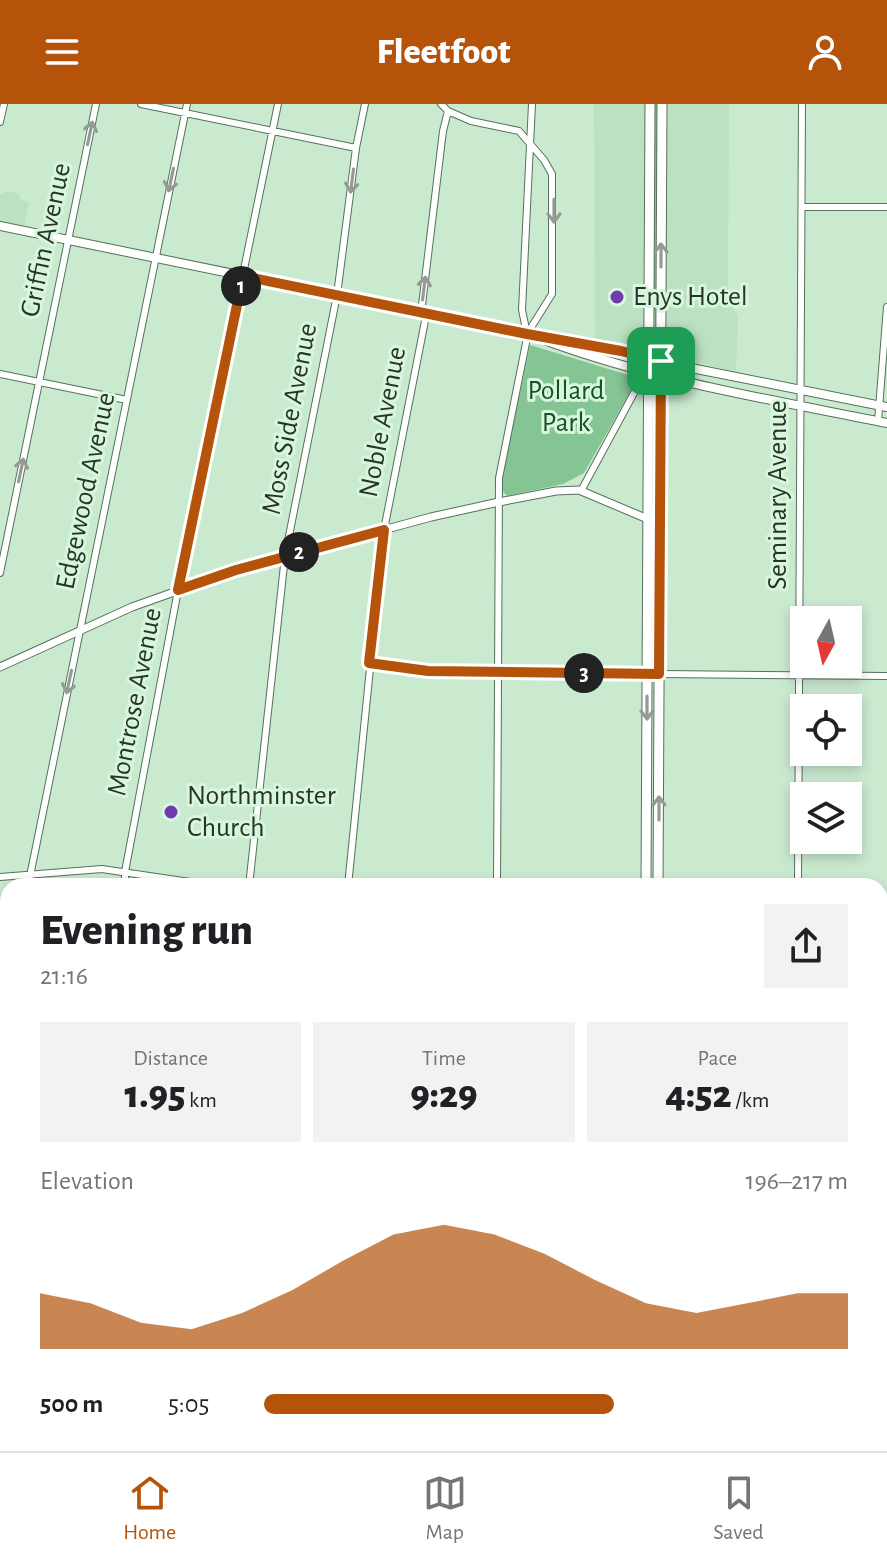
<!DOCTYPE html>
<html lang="en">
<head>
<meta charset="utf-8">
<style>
	body { margin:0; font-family:"Alegreya Sans",sans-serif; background:#f2f2f2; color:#202124; height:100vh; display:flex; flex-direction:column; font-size:30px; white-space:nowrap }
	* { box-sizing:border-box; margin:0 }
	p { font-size:26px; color:#757577 }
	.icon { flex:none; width:44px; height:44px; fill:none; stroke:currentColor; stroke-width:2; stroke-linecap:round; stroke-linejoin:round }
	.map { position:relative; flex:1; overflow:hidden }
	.drawer { position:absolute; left:0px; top:774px; width:888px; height:574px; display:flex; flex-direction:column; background:#fff; border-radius:24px 24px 0 0; box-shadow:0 4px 12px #0003 }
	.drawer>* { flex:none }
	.needle { width:52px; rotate:188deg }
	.tools { position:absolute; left:790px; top:502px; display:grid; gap:16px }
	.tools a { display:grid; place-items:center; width:72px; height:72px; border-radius:0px; background:#fff; box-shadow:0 4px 12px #0003; font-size:40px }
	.pin { position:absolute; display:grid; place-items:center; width:68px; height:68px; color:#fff; margin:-34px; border-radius:16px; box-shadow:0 4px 12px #0006 }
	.km { position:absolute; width:40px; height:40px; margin:-20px; border-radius:50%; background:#222; color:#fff; font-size:22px; line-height:40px; text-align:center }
	.round { display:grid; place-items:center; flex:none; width:84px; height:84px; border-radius:0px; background:#f2f2f2 }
	.overview { display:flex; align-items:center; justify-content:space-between; height:136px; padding:0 40px }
	h1 { font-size:44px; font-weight:800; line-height:60px }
	.stats { display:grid; grid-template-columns:repeat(3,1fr); gap:12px; height:136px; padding:8px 40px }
	.stats div { display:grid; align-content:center; border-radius:0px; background:#f2f2f2; text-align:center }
	.stats b { font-size:40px; font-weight:800 }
	.stats small { font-size:22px; font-weight:400 }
	.stats p { font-size:22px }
	.chart { height:224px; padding:16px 40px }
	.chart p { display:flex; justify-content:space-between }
	.chart svg { width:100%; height:144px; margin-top:8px; fill:#b45309; opacity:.7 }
	ul { padding:0 40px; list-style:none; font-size:26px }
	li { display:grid; grid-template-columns:128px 96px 1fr; align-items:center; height:60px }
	li i { height:20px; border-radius:10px; background:#b45309 }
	header { display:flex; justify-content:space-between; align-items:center; height:104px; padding:0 40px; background:#b45309; color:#fff; font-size:36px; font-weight:800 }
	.tab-bar { display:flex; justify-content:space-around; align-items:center; height:112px; border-top:2px solid #e0e0e0; background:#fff; font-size:22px; color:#757577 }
	.tab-bar a { display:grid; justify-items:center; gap:4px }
	.tab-bar .active { color:#b45309 }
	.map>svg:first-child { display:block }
	.built { fill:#bbe1c2 }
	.green { fill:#85c493 }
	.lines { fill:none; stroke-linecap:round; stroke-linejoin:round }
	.minor-casing { stroke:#55715b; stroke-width:8 }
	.tertiary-casing { stroke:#55715b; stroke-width:9 }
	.secondary-casing { stroke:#55715b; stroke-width:10 }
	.primary-casing { stroke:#55715b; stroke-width:11 }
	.minor { stroke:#fff; stroke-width:6 }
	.tertiary { stroke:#fff; stroke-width:7 }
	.secondary { stroke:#fff; stroke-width:8 }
	.primary { stroke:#fff; stroke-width:9 }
	.oneway { stroke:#949a94 }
	.route-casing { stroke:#fff; stroke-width:16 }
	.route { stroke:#b45309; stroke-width:10 }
	.poi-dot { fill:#703ab1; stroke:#d7f7dd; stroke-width:3 }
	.labels { text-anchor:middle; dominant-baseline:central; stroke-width:6; stroke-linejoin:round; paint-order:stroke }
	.street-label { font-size:28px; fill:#28342a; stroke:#d7f7dd }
	.poi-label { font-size:28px; fill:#28342a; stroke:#d7f7dd; text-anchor:start }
	.park-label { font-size:28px; fill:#165029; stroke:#d7f7dd }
</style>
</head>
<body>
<header><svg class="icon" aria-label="menu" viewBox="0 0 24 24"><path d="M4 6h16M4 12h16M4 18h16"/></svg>Fleetfoot<svg class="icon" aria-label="person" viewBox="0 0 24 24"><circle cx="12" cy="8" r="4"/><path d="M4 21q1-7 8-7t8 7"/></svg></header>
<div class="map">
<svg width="887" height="1347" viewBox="0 0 887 1347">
	<rect width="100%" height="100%" fill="#caead0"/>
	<path class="built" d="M 594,0 L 729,0 L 728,198 L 738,211 L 736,268 L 595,234 Z
		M 9,87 L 19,90 L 21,96 L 29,98 L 24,122 L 0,117 L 0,90 Z
		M 880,885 L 887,886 L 887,1030 L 880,1029 Z"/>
	<path class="green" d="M 653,0 L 659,0 L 656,246 L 652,154 Z
		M 530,241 L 638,274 L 584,369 L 563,380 L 507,392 L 502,386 L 503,370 Z"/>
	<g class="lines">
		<g class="minor-casing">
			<path id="minor" d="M 141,0 L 356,44
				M 441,0 L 448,7 L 471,17 L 519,27 L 544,56 L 552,70 L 552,190 L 527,230
				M 0,18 L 4,0
				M 802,103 L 887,103
				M 0,270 L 127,296
				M 878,317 L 887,203
				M 581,387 L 641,276 L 648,269
				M 0,469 L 96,0
				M 369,559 L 416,567 L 647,570
				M 659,570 L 887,572
				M 0,773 L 102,765 L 217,782
				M 28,782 L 187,0
				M 125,782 L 125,768 L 178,486 L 278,0
				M 249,782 L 285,452 L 337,191 L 356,44 L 365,0
				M 348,782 L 384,426 L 425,217 L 422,201 L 443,27 L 448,7
				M 497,782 L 499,374 L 526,239 L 527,230 L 522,206 L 532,0
				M 798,782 L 802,0
				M 0,896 L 8,897
				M 880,1032 L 887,1033
				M 0,1071 L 8,1072
				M 880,1228 L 887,1230
				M 0,1246 L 8,1247
				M 28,1340 L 28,1347
				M 244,1340 L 244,1347
				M 342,1347 L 342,1340
				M 495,1347 L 495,1340
				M 796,1347 L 796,1340"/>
		</g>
		<g class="tertiary-casing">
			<path id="tertiary" d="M 0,563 L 132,503 L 236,466 L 431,413 L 499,398 L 556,387 L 579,386 L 650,416
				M 880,880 L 887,881"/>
		</g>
		<g class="secondary-casing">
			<path id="secondary" d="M 0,122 L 527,230 L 585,239 L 671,260 L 887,303
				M 547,237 C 656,277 773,296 887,319"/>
		</g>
		<g class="primary-casing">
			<path id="primary" d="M 646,782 L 650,0
				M 658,782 L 662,0
				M 643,1347 L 643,1340
				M 655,1347 L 655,1340"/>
		</g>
		<use href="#minor" class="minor"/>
		<use href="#tertiary" class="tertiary"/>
		<use href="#secondary" class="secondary"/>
		<use href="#primary" class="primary"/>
	</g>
	<defs><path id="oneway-shaft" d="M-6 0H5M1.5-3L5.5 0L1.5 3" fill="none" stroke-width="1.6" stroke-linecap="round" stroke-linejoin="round" transform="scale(2)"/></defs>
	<g class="oneway">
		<use href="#oneway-shaft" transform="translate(90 29) rotate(-78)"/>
		<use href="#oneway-shaft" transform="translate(171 76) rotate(102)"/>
		<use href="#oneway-shaft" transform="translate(352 77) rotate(97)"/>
		<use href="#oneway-shaft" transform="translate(554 107) rotate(90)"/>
		<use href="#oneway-shaft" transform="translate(661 151) rotate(-90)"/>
		<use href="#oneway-shaft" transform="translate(424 184) rotate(-83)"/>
		<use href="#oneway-shaft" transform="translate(21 366) rotate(-78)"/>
		<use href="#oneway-shaft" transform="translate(69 578) rotate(102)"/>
		<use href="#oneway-shaft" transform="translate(647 604) rotate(90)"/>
		<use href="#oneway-shaft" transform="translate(659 704) rotate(-90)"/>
	</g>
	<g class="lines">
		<g class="route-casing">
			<path id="route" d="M 243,172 L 527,230 L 621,247 L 661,257 L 659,570 L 428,567 L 369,559 L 384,426 L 236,466 L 178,486 Z"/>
		</g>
		<use href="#route" class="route"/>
	</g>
	<g class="poi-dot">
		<circle cx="617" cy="193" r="8"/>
		<circle cx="171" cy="708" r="8"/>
	</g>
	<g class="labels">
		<g class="street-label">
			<text transform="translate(46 136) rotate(-78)">Griffin Avenue</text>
			<text transform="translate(290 315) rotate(-79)">Moss Side Avenue</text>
			<text transform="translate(383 318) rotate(-79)">Noble Avenue</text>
			<text transform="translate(86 387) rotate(-78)">Edgewood Avenue</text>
			<text transform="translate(778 391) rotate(-90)">Seminary Avenue</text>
			<text transform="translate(135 598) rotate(-79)">Montrose Avenue</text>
		</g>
		<g class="poi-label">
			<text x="633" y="193">Enys Hotel</text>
			<text x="187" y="692">Northminster<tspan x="187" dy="32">Church</tspan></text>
		</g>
		<g class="park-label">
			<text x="566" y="287">Pollard<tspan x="566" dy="32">Park</tspan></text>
		</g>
	</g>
</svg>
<div class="tools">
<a><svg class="needle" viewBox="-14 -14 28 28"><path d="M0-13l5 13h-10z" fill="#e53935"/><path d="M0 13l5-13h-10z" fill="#757577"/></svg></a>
<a><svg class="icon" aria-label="locate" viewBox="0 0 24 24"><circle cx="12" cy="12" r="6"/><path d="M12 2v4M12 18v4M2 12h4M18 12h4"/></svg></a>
<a><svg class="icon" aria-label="layers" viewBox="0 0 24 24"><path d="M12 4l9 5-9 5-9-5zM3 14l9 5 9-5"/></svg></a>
</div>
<div class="pin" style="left:661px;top:257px;background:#1e9e55"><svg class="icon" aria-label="arrive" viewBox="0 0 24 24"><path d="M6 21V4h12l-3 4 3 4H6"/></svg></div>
<b class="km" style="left:241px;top:182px">1</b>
<b class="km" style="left:299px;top:448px">2</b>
<b class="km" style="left:584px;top:569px">3</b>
<section class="drawer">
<div class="overview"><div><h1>Evening run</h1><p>21:16</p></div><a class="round"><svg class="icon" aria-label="share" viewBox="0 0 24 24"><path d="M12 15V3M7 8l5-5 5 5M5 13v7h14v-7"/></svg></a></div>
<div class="stats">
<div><p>Distance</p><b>1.95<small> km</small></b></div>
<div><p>Time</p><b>9:29</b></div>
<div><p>Pace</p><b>4:52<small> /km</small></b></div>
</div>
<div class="chart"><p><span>Elevation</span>196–217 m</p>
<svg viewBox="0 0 160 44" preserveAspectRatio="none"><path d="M0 44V27L10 30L20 36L30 38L40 33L50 26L60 17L70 9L80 6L90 9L100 15L110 23L120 30L130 33L140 30L150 27L160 27V44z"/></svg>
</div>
<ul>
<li><b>500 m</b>5:05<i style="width:60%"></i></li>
</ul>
</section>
</div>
<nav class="tab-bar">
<a class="active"><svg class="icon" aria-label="home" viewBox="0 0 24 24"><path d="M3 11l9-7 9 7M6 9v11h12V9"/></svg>Home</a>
<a><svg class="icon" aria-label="map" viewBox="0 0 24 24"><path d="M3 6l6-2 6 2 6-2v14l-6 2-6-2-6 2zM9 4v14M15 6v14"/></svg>Map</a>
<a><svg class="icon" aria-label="saved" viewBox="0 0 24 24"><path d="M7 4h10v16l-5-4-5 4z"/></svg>Saved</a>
</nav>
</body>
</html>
